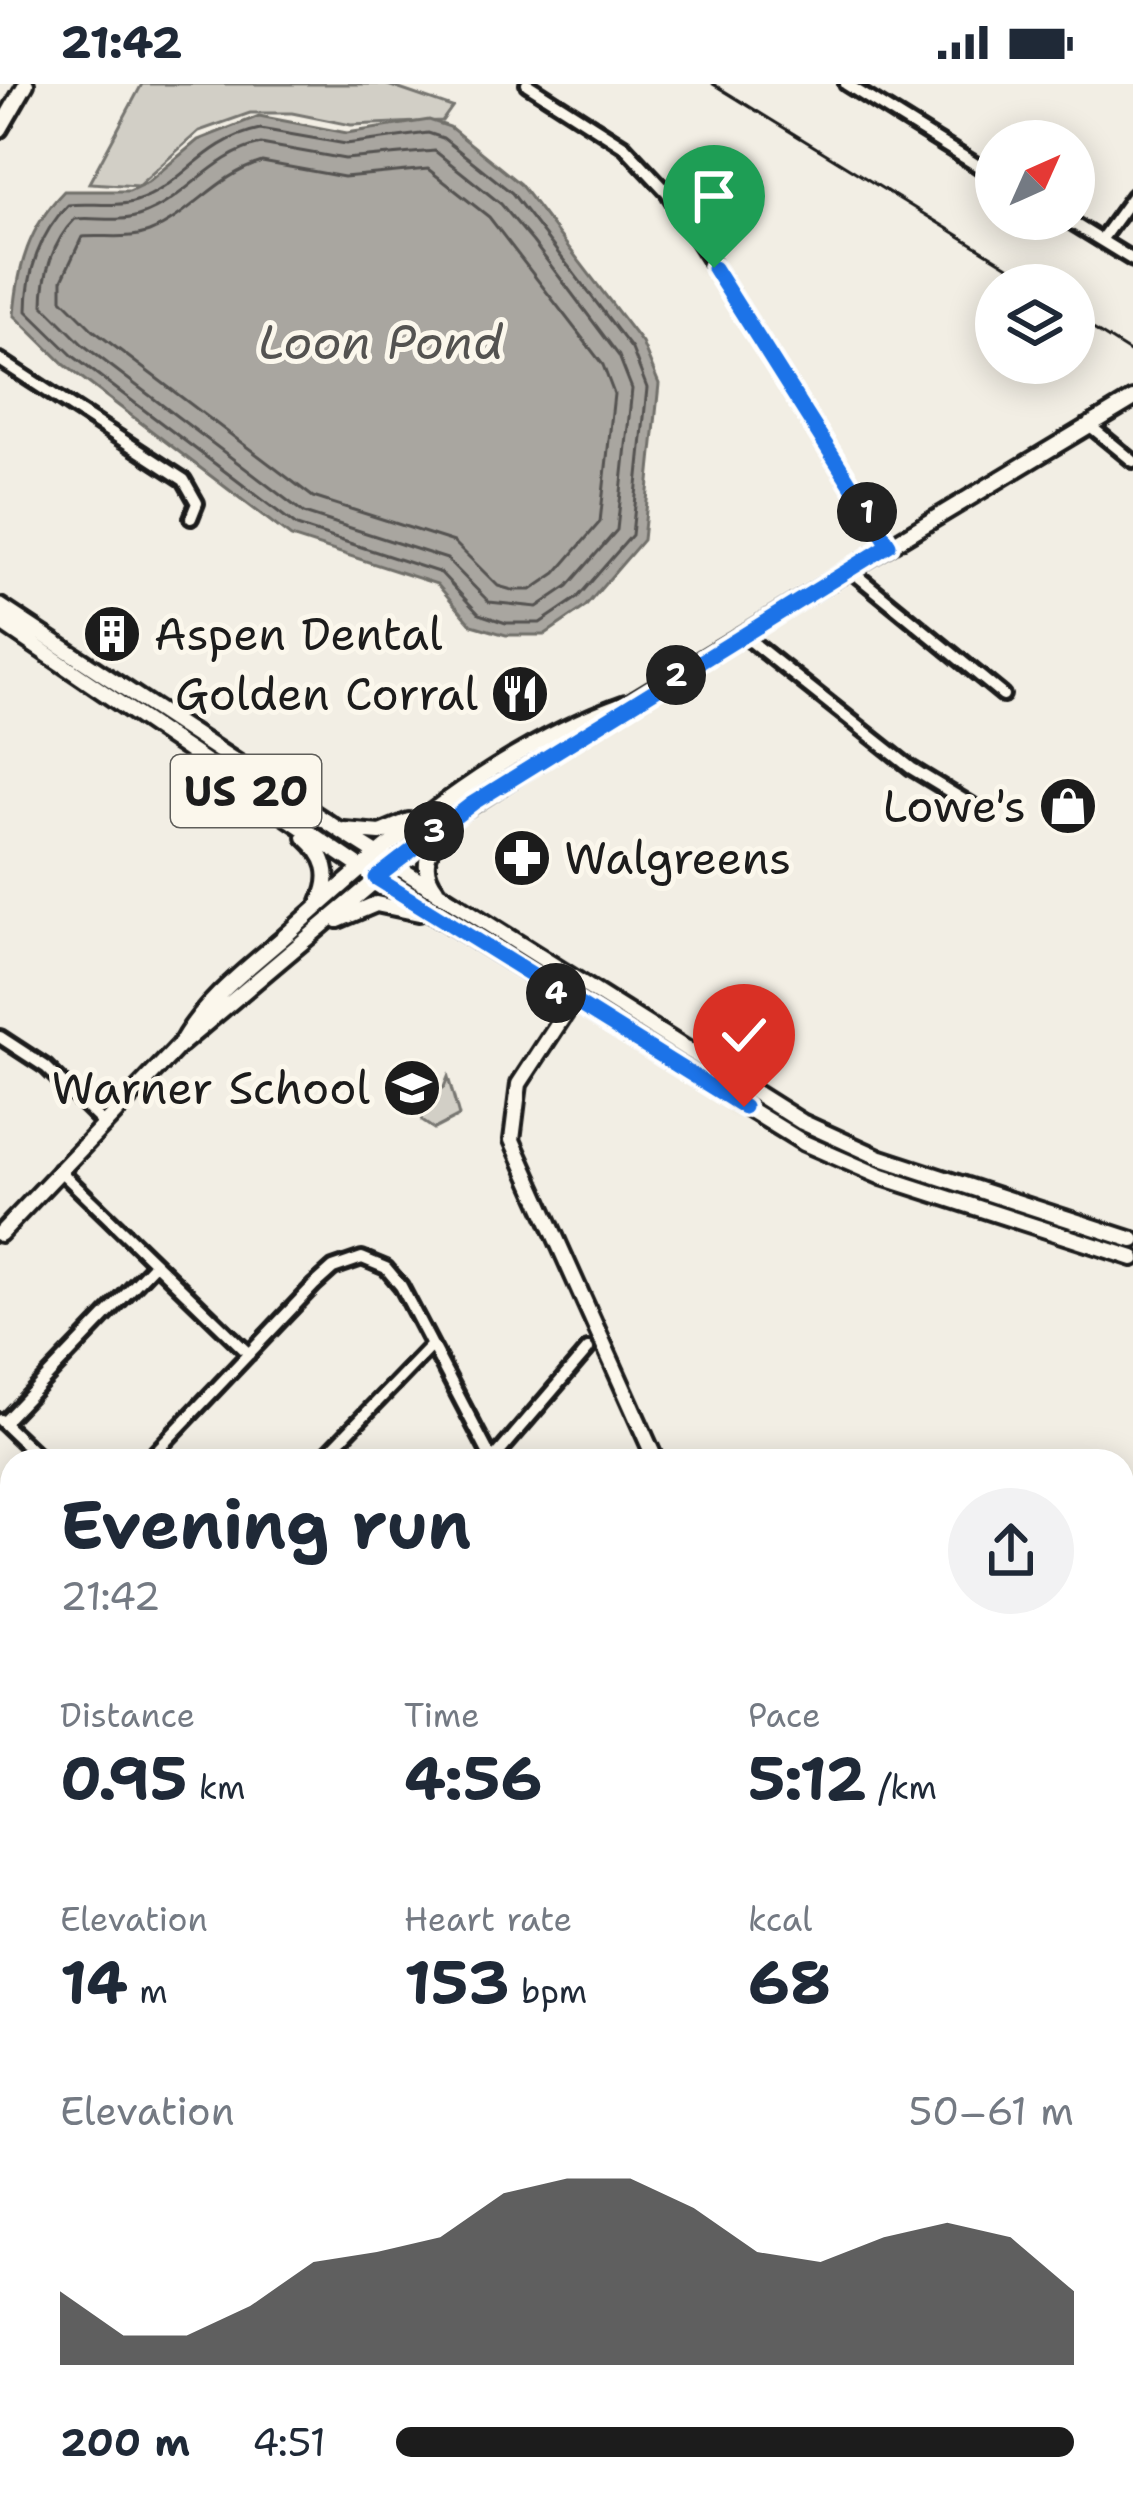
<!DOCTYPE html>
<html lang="en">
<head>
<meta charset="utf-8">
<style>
	body { margin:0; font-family:"Shantell Sans",sans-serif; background:#f2f2f3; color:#1f2937; height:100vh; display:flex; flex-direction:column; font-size:45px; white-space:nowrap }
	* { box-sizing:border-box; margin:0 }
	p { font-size:39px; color:#747a83 }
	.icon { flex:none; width:66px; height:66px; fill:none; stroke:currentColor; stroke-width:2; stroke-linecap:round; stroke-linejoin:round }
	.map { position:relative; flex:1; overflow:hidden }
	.drawer { position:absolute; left:0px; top:1365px; width:1134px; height:1065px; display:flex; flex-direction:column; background:#fff; border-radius:36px 36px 0 0; box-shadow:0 6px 30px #0003 }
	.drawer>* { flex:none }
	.needle { width:78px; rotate:45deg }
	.fabs { position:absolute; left:975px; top:36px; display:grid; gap:24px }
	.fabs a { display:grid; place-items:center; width:120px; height:120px; border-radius:50%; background:#fff; box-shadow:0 6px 30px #0003; font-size:60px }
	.pin { position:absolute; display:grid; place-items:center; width:102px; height:102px; color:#fff; margin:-123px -51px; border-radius:50% 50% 50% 0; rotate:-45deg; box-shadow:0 0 12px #0007 }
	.pin .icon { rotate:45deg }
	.km { position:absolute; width:60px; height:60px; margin:-30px; border-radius:50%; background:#222; color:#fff; font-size:33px; line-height:60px; text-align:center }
	.round { display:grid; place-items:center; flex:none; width:126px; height:126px; border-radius:63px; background:#f2f2f3 }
	.headline { display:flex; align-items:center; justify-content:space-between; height:204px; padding:0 60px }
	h1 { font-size:66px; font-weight:700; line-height:90px }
	.figures { display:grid; grid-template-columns:repeat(3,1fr); gap:18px; height:204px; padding:12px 60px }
	.figures div { display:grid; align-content:center }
	.figures b { font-size:60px; font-weight:700 }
	.figures small { font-size:33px; font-weight:400 }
	.figures p { font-size:33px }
	.chart { height:336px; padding:24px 60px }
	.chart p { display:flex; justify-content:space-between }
	.chart svg { width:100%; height:216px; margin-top:12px; fill:#1c1c1c; opacity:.7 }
	ul { padding:0 60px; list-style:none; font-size:39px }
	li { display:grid; grid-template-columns:192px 144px 1fr; align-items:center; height:90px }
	li i { height:30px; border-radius:15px; background:#1c1c1c }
	.status { display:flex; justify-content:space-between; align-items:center; height:84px; padding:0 60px; background:#fff; direction:ltr }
	.status svg { height:33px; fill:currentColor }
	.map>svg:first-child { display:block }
	.green { fill:#d2cfc6; stroke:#777671; stroke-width:3 }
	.water { fill:#a9a6a0; stroke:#716f6b; stroke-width:3 }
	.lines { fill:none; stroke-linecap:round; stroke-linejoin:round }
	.shore { stroke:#545351; stroke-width:3 }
	.stream { stroke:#716f6b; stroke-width:3 }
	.minor-casing { stroke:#1c1c1c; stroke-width:20 }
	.major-casing { stroke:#1c1c1c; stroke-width:22 }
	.minor { stroke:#fbf7ec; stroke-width:10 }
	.major { stroke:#fbf7ec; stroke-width:14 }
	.rail { stroke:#1c1c1c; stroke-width:3 }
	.route-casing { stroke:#fff; stroke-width:24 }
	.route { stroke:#1a73e8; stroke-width:15 }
	.labels { text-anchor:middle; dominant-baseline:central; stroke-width:10; stroke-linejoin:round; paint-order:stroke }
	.shield { fill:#fbf7ec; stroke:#5f5e5a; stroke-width:3 }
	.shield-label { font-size:42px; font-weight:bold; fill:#1c1c1c }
	.poi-label { font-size:45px; fill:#1c1c1c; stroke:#fbf7ec; text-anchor:end }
	.water-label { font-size:48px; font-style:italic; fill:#545351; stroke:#fbf7ec }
</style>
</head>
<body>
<div class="status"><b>21:42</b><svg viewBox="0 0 49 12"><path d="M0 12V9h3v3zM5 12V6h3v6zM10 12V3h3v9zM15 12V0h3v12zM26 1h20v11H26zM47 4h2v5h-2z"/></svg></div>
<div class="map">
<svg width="1133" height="2429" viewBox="0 0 1133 2429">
	<rect width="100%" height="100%" fill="#f2eee4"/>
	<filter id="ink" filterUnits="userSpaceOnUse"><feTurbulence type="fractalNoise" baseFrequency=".00833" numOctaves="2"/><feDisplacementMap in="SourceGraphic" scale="24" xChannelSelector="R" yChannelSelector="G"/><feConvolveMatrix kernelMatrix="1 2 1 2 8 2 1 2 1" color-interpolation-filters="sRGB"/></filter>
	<g filter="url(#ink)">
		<path class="green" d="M 142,0 L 385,0 L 452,23 L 442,37 L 351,41 L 292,29 L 250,29 L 199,47 L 138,102 L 89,99 Z
			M 448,993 L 459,1032 L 434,1045 L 422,1037 L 417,1018 L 444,1003 Z
			M 0,1498 L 12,1500 L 12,1581 L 0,1578 Z"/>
		<path class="water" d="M 259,32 L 347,49 L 429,36 L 450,43 L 520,100 L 642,259 L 659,300 L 643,456 L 585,523 L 544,551 L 506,551 L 472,541 L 437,500 L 291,453 L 65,281 L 14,231 C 18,182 29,143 64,107 L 129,107 L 148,98 L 198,56 Z"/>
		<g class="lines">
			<path class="shore" d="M 260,45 L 346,60 L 428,49 L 443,54 L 512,109 L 632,265 L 647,304 L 632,451 L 577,514 L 540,539 L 506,539 L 479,530 L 441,489 L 297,442 L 73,272 L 27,227 C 27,188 40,149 68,121 C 89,118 115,124 136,117 C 183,102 202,57 260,45 Z
				M 261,60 L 345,75 L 435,67 L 501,120 L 533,158 L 619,272 L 632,305 L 617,446 L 568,502 L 537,523 L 489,518 L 447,475 L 304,429 L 82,260 L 43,221 C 43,191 53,157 75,135 C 96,133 121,139 141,131 C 187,115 211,71 261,60 Z
				M 262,78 L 344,93 L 428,85 L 489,133 L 603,281 L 614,310 L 600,438 L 556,489 L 531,506 L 512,506 L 498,502 L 454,458 L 313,413 L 93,246 L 62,215 L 62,196 L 82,153 C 104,151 128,156 149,148 C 192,130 217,91 262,78 Z"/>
			<path class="stream" d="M 0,1530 L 12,1537
				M 1122,1874 L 1133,1874
				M 29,2429 L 38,2418"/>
			<g class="minor-casing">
				<path id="minor" d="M 527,0 L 624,62 L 667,108 L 889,462
					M 846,0 L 996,93
					M 1066,135 L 1133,176
					M 1101,156 L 1133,112
					M 0,276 L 184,396 L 197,419 L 191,434
					M 1089,341 L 1133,377
					M 849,485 L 1003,611
					M 742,550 L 911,684 L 972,721
					M 0,953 L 46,983 L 104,1040
					M 59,1086 L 249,1270
					M 0,1336 L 43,1377
					M 3,1339 L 155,1180
					M 147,1377 L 314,1201 L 333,1184 L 362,1174 L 386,1184 L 401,1202 L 492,1376
					M 320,1377 L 431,1262
					M 492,1377 L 588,1265
					M 0,1655 L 12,1660
					M 0,1831 L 12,1840
					M 0,2065 L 12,2074
					M 484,2418 L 502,2429
					M 289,2429 L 297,2418"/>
			</g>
			<g class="major-casing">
				<path id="major" d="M 0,45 L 26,0
					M 0,522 L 347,751 L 802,1038 L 881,1074 L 1133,1156
					M 0,538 L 391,804 L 804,1059 L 882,1093 L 1133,1174
					M 344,746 L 380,749 L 409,737
					M 305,753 C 326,772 333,791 320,818
					M 436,805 C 418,781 429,766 445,746
					M 338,836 L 376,820 L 419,829
					M 572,919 L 519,1000 L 512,1056 L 656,1377
					M 181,959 C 205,916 247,885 284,853 C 386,761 494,665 626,619
					M 0,1150 L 178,963 L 444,739 L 634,616 L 1133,315
					M 1122,2181 L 1133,2198"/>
			</g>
			<use href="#minor" class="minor"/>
			<use href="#major" class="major"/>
			<path class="rail" d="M 713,0 L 1039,201
				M 1074,233 L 1133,270"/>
		</g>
	</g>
	<g class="lines" filter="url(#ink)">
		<g class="route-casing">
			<path id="route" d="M 714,184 L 889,461 L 473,719 L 376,794 L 744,1023"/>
		</g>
		<use href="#route" class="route"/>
	</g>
	<defs>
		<g id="building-disc" transform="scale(3)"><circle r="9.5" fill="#1c1c1c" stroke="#fbf7ec"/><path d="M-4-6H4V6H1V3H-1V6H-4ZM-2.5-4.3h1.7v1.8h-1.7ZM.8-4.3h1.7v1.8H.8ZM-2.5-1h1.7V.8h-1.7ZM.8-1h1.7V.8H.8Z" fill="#fff"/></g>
		<g id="restaurant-disc" transform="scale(3)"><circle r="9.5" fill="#1c1c1c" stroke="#fbf7ec"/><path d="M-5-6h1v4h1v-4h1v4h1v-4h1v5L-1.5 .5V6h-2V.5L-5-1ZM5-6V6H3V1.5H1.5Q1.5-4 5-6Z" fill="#fff"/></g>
		<g id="shop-disc" transform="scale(3)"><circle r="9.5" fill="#1c1c1c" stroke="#fbf7ec"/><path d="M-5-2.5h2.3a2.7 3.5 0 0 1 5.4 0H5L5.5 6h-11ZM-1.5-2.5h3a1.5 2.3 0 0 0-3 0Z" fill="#fff"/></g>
		<g id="pharmacy-disc" transform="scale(3)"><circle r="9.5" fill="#1c1c1c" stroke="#fbf7ec"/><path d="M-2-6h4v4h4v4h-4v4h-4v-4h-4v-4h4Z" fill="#fff"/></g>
		<g id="school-disc" transform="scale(3)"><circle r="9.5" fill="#1c1c1c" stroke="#fbf7ec"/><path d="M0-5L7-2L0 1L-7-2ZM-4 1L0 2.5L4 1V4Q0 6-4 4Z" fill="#fff"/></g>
	</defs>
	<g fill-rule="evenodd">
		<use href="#building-disc" x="112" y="550"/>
		<use href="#restaurant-disc" x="520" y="610"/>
		<use href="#shop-disc" x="1068" y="722"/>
		<use href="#pharmacy-disc" x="522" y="774"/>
		<use href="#school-disc" x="412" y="1004"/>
	</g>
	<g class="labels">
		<rect class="shield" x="171" y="671" width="150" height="72" rx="9"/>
		<g class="shield-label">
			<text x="246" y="707">US 20</text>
		</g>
		<g class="poi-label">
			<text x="154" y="550" text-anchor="start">Aspen Dental</text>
			<text x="478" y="610">Golden Corral</text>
			<text x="1026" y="722">Lowe's</text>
			<text x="564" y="774" text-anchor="start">Walgreens</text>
			<text x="370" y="1004">Warner School</text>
		</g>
		<g class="water-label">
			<text x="381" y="258">Loon Pond</text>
		</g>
	</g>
</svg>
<div class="fabs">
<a><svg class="needle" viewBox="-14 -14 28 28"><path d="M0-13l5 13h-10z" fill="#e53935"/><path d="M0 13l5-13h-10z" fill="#747a83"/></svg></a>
<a><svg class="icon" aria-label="layers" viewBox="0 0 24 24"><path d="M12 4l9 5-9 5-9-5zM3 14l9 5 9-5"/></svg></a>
</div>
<div class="pin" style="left:714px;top:184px;background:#1e9e55"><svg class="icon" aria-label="arrive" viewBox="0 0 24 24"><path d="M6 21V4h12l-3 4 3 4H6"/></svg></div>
<div class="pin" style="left:744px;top:1023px;background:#d93025"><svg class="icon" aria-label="check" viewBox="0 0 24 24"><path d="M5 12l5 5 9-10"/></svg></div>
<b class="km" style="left:867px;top:428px">1</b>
<b class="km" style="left:676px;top:591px">2</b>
<b class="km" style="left:434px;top:747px">3</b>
<b class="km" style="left:556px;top:909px">4</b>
<section class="drawer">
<div class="headline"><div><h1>Evening run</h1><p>21:42</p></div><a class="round"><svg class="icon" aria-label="share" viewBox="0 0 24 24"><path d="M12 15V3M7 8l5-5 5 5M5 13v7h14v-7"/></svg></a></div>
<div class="figures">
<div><p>Distance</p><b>0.95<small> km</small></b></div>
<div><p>Time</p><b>4:56</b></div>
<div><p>Pace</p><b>5:12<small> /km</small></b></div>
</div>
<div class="figures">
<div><p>Elevation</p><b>14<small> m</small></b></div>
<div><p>Heart rate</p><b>153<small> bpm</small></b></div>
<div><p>kcal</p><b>68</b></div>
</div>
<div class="chart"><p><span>Elevation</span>50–61 m</p>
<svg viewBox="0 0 160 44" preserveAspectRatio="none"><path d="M0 44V29L10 38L20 38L30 32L40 23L50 21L60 18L70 9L80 6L90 6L100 12L110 21L120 23L130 18L140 15L150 18L160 29V44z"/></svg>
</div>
<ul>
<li><b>200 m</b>4:51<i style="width:100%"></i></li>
</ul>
</section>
</div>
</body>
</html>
